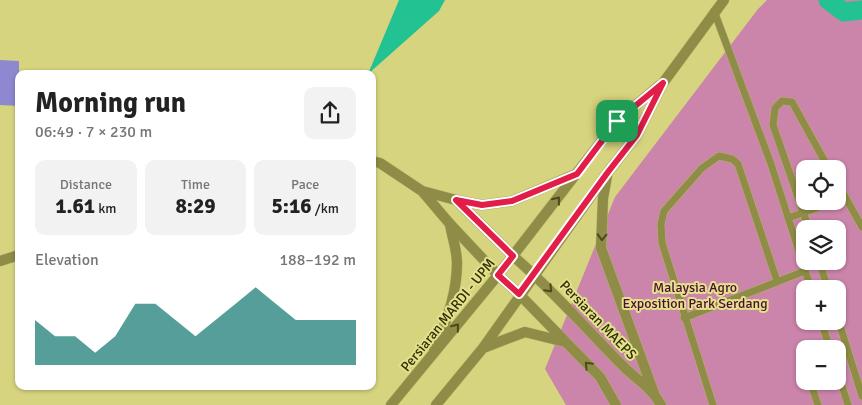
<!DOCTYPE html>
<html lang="en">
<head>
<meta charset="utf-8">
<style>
	body { margin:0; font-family:Signika,sans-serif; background:#f2f2f2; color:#222; height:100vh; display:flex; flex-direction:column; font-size:19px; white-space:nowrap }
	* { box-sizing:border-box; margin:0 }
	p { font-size:16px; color:#767676 }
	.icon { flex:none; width:28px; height:28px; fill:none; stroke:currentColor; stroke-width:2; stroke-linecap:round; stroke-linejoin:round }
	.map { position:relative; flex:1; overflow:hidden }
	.sheet { position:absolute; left:15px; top:70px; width:361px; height:320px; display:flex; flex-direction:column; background:#fff; border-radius:10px; box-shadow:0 1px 4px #0004 }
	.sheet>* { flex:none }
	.controls { position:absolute; left:796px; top:160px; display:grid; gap:10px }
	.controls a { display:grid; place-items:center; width:50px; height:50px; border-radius:10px; background:#fff; box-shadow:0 1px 4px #0004; font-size:25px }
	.pin { position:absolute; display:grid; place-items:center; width:42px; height:42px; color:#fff; margin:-21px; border-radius:10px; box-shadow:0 2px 8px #0006 }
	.round { display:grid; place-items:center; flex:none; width:52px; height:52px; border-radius:10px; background:#f2f2f2 }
	.summary { display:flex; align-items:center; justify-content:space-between; height:85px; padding:0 20px }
	h1 { font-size:28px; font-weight:700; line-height:38px }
	.metrics { display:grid; grid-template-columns:repeat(3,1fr); gap:8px; height:85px; padding:5px 20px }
	.metrics div { display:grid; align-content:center; border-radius:10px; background:#f2f2f2; text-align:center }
	.metrics b { font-size:21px; font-weight:700 }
	.metrics small { font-size:14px; font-weight:400 }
	.metrics p { font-size:14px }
	.chart { height:140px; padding:10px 20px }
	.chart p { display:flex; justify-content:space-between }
	.chart svg { width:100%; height:90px; margin-top:5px; fill:#0f766e; opacity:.7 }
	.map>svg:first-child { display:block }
	.green { fill:#cb84aa; fill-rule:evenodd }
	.water { fill:#23c293 }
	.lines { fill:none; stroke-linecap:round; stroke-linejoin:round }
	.canal { stroke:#23c293; stroke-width:19 }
	.building { fill:#8e88d1 }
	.service-casing { stroke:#b5b367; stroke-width:8 }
	.minor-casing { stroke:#b5b367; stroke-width:11 }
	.tertiary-casing { stroke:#b5b367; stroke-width:11 }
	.service { stroke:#8f8c47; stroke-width:7 }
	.minor { stroke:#8f8c47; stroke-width:10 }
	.tertiary { stroke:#8f8c47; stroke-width:10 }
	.oneway { stroke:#4c4a1c }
	.route-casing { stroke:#fff; stroke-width:10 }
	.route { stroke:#e11d48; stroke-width:6 }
	.labels { text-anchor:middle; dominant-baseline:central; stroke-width:4; stroke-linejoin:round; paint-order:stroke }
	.park-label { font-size:14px; fill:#4c0d35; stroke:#e4e18b }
	.street-label { font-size:14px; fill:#2f2e09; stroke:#e4e18b }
</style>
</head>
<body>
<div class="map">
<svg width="862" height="405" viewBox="0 0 862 405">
	<rect width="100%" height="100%" fill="#d7d47f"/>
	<path class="green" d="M 767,0 L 862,0 L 862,405 L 566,405 L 545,369 L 615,197 L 758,9 ZM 805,169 L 838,169 L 838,201 L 805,201 ZM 805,229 L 838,229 L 838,261 L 805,261 ZM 805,289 L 838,289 L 838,321 L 805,321 ZM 805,349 L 838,349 L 838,381 L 805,381 Z"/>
	<path class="water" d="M 399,0 L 445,0 L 439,11 L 368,74 Z"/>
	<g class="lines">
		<path class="canal" d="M 828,0 L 844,12 L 862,10"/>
	</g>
	<path class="building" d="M 0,60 L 19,61 L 19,106 L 0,105 Z"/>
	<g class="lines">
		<g class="service-casing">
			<path id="service" d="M 714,11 L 771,164 L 811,289
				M 838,184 L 862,227
				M 788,218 L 837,201
				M 809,229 L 773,125 L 775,108 L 782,101 L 792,102 L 829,169
				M 819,261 L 828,289
				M 684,318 L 805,271
				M 838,319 L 862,396
				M 821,321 L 830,349
				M 838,373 L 848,405
				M 810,381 L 818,405
				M 713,405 L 662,243 L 661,224 L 664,211 L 702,168 L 719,156 L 732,159 L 738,164 L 777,281"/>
		</g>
		<g class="minor-casing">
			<path id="minor" d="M 372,161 L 380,163 L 422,191 L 450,224 L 498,275
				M 422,191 L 456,200 L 513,256
				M 0,261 L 19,255"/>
		</g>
		<g class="tertiary-casing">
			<path id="tertiary" d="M 607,176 L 603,198 L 601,248 L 654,393
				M 456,200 L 482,205 L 512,201 L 576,174
				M 513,256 C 553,290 587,330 624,367 C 637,380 652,388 661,405
				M 498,275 L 519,294 L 600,377 L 616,405
				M 483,348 L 525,332 L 565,342
				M 434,349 C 447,322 457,293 457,263 C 457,250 452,237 450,224
				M 391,405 L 498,275 L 617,121 L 660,85
				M 436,405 L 483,348 L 608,172 L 637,135 L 663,83 L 724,0"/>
		</g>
		<use href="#service" class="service"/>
		<use href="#minor" class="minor"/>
		<use href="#tertiary" class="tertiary"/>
	</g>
	<defs><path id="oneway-chevron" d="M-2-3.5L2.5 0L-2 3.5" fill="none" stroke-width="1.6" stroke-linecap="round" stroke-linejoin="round" transform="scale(1.25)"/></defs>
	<g class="oneway">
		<use href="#oneway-chevron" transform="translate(557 200) rotate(-52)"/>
		<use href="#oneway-chevron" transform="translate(602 237) rotate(92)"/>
		<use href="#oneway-chevron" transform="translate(549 289) rotate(46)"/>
		<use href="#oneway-chevron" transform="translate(456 327) rotate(-51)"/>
		<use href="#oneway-chevron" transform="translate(588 365) rotate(-134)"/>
	</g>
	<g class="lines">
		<g class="route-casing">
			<path id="route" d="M 663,83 L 637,135 L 608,172 L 519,294 L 498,275 L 513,256 L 456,200 L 482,205 L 512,201 L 577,174 L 617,121 Z"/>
		</g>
		<use href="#route" class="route"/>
	</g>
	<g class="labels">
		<g class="park-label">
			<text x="695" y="287">Malaysia Agro<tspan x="695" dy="16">Exposition Park Serdang</tspan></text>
		</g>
		<g class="street-label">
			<text transform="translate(448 315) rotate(-51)">Persiaran MARDI - UPM</text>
			<text transform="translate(598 320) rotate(46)">Persiaran MAEPS</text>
		</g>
	</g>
</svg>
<div class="controls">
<a><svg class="icon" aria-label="locate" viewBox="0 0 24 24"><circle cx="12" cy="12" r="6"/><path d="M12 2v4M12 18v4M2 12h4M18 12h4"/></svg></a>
<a><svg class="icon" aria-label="layers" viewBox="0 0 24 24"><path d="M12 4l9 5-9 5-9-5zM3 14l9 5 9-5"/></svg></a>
<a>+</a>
<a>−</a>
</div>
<div class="pin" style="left:617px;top:121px;background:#1e9e55"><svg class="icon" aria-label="arrive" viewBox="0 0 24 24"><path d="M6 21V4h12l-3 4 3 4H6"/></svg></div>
<section class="sheet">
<div class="summary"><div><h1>Morning run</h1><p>06:49 · 7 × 230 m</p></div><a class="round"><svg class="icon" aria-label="share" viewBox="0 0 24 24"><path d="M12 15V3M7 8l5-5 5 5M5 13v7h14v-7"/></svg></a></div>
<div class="metrics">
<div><p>Distance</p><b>1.61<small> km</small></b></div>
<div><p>Time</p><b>8:29</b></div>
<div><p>Pace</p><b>5:16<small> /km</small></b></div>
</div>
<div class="chart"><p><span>Elevation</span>188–192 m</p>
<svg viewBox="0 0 160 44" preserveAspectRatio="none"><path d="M0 44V22L10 30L20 30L30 38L40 30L50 14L60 14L70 22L80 30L90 22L100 14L110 6L120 14L130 22L140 22L150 22L160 22V44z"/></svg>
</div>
</section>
</div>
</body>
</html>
